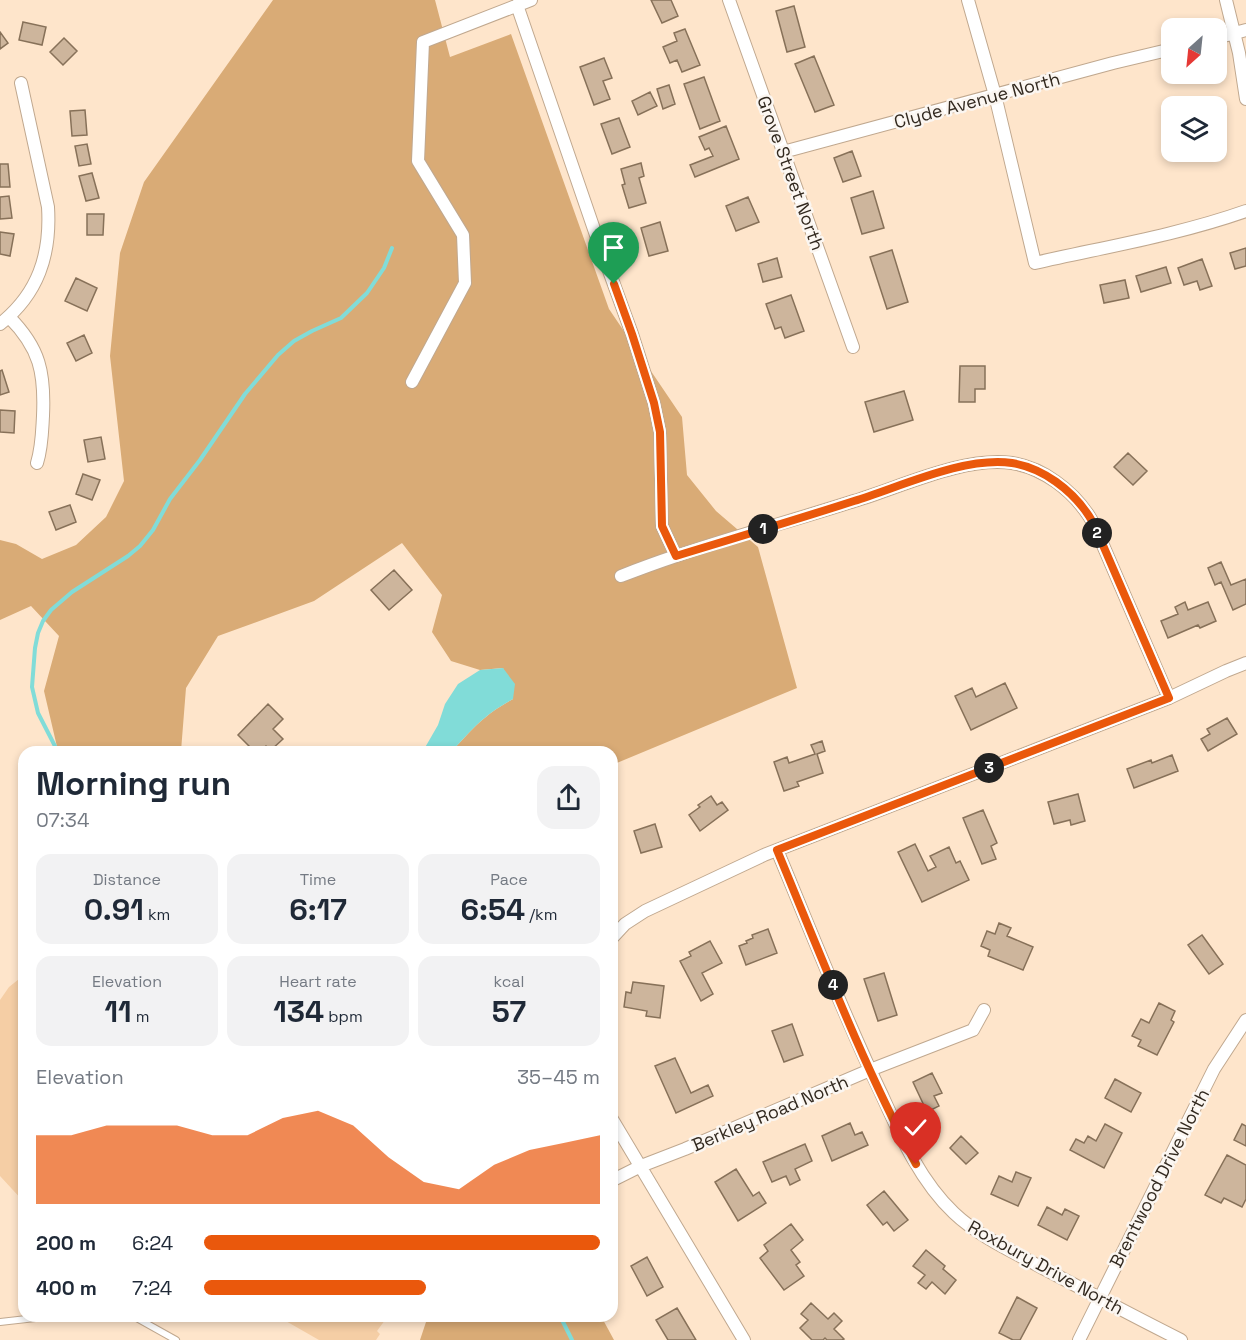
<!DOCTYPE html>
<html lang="en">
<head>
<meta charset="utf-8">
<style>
	body { margin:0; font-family:"Space Grotesk",sans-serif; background:#f2f2f3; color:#1f2937; height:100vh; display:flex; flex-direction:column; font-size:22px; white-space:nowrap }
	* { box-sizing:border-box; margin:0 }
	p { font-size:20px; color:#747a83 }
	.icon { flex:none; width:33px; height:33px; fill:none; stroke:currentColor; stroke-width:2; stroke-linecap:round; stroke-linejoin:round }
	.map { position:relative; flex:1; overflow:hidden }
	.details { position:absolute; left:18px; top:746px; width:600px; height:576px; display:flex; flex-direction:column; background:#fff; border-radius:18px; box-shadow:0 3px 9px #0003 }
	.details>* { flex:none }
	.needle { width:39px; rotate:207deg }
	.fabs { position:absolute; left:1161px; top:18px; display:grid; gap:12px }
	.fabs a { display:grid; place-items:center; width:66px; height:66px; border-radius:12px; background:#fff; box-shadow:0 3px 9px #0003; font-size:30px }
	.pin { position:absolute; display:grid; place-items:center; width:51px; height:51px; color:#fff; margin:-62px -26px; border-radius:50% 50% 50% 0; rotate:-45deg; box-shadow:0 0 6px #0007 }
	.pin .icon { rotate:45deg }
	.km { position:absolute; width:30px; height:30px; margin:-15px; border-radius:50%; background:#222; color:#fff; font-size:16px; line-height:30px; text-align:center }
	.round { display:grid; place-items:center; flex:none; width:63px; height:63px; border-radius:18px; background:#f2f2f3 }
	.headline { display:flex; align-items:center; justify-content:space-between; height:102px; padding:0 18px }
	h1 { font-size:33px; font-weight:800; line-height:45px }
	.stats { display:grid; grid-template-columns:repeat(3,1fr); gap:9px; height:102px; padding:6px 18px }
	.stats div { display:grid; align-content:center; border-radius:15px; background:#f2f2f3; text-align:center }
	.stats b { font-size:30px; font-weight:800 }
	.stats small { font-size:16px; font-weight:400 }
	.stats p { font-size:16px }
	.chart { height:168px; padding:12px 18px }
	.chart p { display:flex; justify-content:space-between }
	.chart svg { width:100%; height:108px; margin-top:6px; fill:#ea580c; opacity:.7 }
	ul { padding:0 18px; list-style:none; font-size:20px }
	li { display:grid; grid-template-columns:96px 72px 1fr; align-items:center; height:45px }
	li i { height:15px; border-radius:8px; background:#ea580c }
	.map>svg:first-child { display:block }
	.green { fill:#f5cea5 }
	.forest { fill:#d9ab76 }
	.water { fill:#81dcd8 }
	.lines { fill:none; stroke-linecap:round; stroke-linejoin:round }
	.stream { stroke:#81dcd8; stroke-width:4 }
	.building { fill:#cdb59c; stroke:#877159; stroke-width:1.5 }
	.lane-casing { stroke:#c0a88f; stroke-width:8 }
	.street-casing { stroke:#c0a88f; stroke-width:14 }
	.lane { stroke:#fff; stroke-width:6 }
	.street { stroke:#fff; stroke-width:12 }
	.route-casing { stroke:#fff; stroke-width:12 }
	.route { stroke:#ea580c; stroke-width:8 }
	.labels { text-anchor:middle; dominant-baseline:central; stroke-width:5; stroke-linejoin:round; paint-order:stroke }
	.street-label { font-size:18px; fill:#32291f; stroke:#fbf6f1 }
</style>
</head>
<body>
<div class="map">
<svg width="1246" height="1340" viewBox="0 0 1246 1340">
	<rect width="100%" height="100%" fill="#fee5cb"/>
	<path class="green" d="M 24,975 L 24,1202 L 0,1176 L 0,1000 L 9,987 Z
		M 277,1316 L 388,1316 L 377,1331 L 380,1334 L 376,1340 L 319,1340 Z"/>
	<path class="forest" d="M 273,0 L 435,0 L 450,57 L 511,34 L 609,309 L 682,417 L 687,475 L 716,511 L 758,547 L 797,688 L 612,765 L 612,752 L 452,751 C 473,728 485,714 513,699 L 503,668 L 480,670 L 451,661 L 432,632 L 442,595 L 402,543 L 314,601 L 218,636 L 186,688 L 181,751 L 58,751 L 44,691 L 59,636 L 31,606 L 0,620 L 0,540 L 16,544 L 42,559 L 76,545 L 106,517 L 124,481 L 110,356 L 120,253 L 144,182 Z
		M 428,1316 L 601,1316 L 614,1340 L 420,1340 Z"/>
	<path class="water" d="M 503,668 L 515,684 L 513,699 C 485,714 473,728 452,751 L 423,751 L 438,725 L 445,704 L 458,684 L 480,670 Z"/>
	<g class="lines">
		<path class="stream" d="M 58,752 L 38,713 L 32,687 L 35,648 L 38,633 L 43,621 L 51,610 L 72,592 L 128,556 L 140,546 L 153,530 L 170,499 L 200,460 L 245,394 L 278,355 L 294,341 L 312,331 L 341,318 L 367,293 L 384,268 L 392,248
			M 560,1316 L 572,1340"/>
	</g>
	<path class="building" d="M 651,0 L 671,0 L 678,16 L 662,23 Z
		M 794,6 L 805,47 L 787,52 L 776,11 Z
		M 23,22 L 46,27 L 42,45 L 19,40 Z
		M 685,29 L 700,65 L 682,72 L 677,60 L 670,63 L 663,47 L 677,41 L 674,33 Z
		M 0,32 L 8,43 L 0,49 Z
		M 64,38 L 77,51 L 63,65 L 50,52 Z
		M 814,56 L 834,105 L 815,112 L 795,64 Z
		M 604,58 L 612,78 L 603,81 L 610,99 L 594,105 L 580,67 Z
		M 704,77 L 720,121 L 700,129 L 684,84 Z
		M 669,85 L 675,104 L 663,109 L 657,89 Z
		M 650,92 L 657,106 L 638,115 L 632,101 Z
		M 85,110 L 87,135 L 72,136 L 70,111 Z
		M 619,118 L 630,147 L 612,154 L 601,124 Z
		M 726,126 L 739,159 L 695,177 L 690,165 L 713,156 L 709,148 L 705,150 L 699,137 Z
		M 87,144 L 91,164 L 79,166 L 75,146 Z
		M 852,151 L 861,176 L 843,182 L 834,158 Z
		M 641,163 L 644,176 L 639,178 L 646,203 L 629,208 L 622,185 L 625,184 L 621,169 Z
		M 0,164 L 8,164 L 10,187 L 0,187 Z
		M 92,173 L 99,198 L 86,201 L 79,176 Z
		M 873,191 L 884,228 L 862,234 L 851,198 Z
		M 9,196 L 12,218 L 0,219 L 0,197 Z
		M 748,197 L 759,222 L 736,231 L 726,206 Z
		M 87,214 L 104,214 L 103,235 L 87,235 Z
		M 660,222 L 668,251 L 649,256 L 641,228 Z
		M 0,232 L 14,234 L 10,256 L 0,254 Z
		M 1246,248 L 1246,266 L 1235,269 L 1230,253 Z
		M 892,250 L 908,302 L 887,309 L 870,257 Z
		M 777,258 L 782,277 L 763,282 L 758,264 Z
		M 1202,259 L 1212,286 L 1200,290 L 1197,281 L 1184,285 L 1178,268 Z
		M 1166,267 L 1171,283 L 1141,292 L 1136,276 Z
		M 76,278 L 97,288 L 87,311 L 65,301 Z
		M 1125,280 L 1129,298 L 1104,303 L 1100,285 Z
		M 791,295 L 804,331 L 785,338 L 781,327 L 775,329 L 766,304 Z
		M 84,335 L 92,353 L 76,361 L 67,343 Z
		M 960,366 L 985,366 L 985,389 L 975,389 L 975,402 L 959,402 Z
		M 2,370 L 9,392 L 0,395 L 0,371 Z
		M 904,391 L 913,420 L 874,432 L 865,402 Z
		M 0,410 L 15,411 L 14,433 L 0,432 Z
		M 101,437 L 105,459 L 88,462 L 84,440 Z
		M 1128,453 L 1147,471 L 1133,485 L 1114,467 Z
		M 83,474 L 100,480 L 92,500 L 76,494 Z
		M 70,505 L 76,522 L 56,530 L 49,512 Z
		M 1221,562 L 1231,585 L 1246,579 L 1246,604 L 1233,610 L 1221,582 L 1215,585 L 1208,568 Z
		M 394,570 L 412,590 L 389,610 L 371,590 Z
		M 1185,602 L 1188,610 L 1208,602 L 1216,621 L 1200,628 L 1198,625 L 1168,638 L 1161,621 L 1178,614 L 1175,607 Z
		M 1005,683 L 1017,708 L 971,730 L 955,696 L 972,688 L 976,697 Z
		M 268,704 L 283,719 L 273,729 L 283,739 L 271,750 L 266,746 L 261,752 L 255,752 L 238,735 Z
		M 1227,718 L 1237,734 L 1208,751 L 1201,739 L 1210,734 L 1207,729 Z
		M 822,741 L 825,751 L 817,754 L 823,773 L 797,782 L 799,786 L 784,791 L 774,762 L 787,757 L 789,763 L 815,754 L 811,745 Z
		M 1172,755 L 1178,771 L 1134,788 L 1127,769 L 1151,760 L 1152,763 Z
		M 1078,794 L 1085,821 L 1071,825 L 1070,820 L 1054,824 L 1048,802 Z
		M 711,796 L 717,805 L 722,802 L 728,810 L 700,831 L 689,815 L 700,807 L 698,805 Z
		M 983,810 L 997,843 L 991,846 L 996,859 L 982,864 L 963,818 Z
		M 655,824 L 662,847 L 641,853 L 634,831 Z
		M 915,844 L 928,871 L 936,867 L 930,856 L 949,847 L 956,863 L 960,861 L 969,880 L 922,902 L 898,852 Z
		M 999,923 L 1011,928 L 1007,936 L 1033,947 L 1023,970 L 988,956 L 990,950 L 981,946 L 987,931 L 995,934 Z
		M 768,929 L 777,953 L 746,965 L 739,946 L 747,943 L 746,941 L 753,938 L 752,935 Z
		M 1202,935 L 1223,964 L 1209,974 L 1188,945 Z
		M 710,941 L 722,963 L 702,973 L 713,994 L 701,1001 L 680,961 L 691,956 L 689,952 Z
		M 884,973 L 897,1015 L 878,1021 L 864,979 Z
		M 633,982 L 664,986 L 660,1018 L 646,1016 L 647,1011 L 624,1007 L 626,992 L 631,993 Z
		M 1159,1003 L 1175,1011 L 1171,1020 L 1174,1022 L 1157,1055 L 1138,1046 L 1141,1040 L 1132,1036 L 1141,1019 L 1149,1023 Z
		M 792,1024 L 803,1055 L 784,1062 L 772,1031 Z
		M 675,1058 L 691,1093 L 708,1085 L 713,1096 L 676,1113 L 655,1066 Z
		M 932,1073 L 942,1093 L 934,1096 L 939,1106 L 927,1112 L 913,1082 Z
		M 1115,1079 L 1141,1093 L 1131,1112 L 1105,1098 Z
		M 850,1123 L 855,1135 L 862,1132 L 868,1145 L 832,1161 L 822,1136 Z
		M 1105,1124 L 1122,1133 L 1104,1168 L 1070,1150 L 1076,1139 L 1084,1143 L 1088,1136 L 1096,1141 Z
		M 1242,1124 L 1246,1126 L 1246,1146 L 1234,1140 Z
		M 961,1136 L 978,1153 L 966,1164 L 950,1148 Z
		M 805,1144 L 812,1161 L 795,1169 L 800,1180 L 790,1185 L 786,1176 L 772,1182 L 763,1162 Z
		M 1227,1155 L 1246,1165 L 1246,1199 L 1242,1207 L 1224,1198 L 1221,1203 L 1205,1195 Z
		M 736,1169 L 753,1196 L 759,1192 L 766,1203 L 738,1221 L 715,1182 Z
		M 1016,1172 L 1031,1178 L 1018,1206 L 991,1194 L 999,1176 L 1012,1182 Z
		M 884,1191 L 908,1220 L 894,1231 L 887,1222 L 883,1225 L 867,1205 Z
		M 1047,1207 L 1062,1215 L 1065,1209 L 1079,1216 L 1067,1240 L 1038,1225 Z
		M 791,1224 L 803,1240 L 791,1250 L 800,1262 L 796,1265 L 804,1276 L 784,1290 L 760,1258 L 768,1251 L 764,1245 Z
		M 926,1250 L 945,1266 L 943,1269 L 956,1280 L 945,1294 L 932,1282 L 926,1289 L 918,1283 L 925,1275 L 913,1266 Z
		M 647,1257 L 663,1287 L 647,1296 L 631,1266 Z
		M 1017,1297 L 1037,1308 L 1020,1340 L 1013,1340 L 999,1333 Z
		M 811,1303 L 828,1319 L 834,1313 L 842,1321 L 834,1329 L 844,1339 L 842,1340 L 827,1340 L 825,1338 L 823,1340 L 812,1340 L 800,1328 L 808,1320 L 801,1314 Z
		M 677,1308 L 696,1340 L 668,1340 L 656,1320 Z"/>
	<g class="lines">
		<g class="lane-casing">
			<path id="lane" d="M 133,1316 L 176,1340
				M 0,1322 L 53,1316"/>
		</g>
		<g class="street-casing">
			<path id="street" d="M 729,0 L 853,347
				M 968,0 L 995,95 L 1035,263 C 1105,247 1178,235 1246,211
				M 1226,0 L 1239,53 L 1246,99
				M 517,5 L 596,235 L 632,334 L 654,403 L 660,432 L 662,526 L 676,556
				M 1216,38 L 1246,30
				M 783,152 L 1113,63 L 1172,49
				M 9,317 C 40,348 45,373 43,416 C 42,433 42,447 37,463
				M 0,324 C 38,294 51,255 48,207 L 21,83
				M 412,382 L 465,283 L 463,235 L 418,161 L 423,42 L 531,0
				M 621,576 C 639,569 658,562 676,556 C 735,536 795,520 854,501 C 901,487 964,456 1012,463 C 1043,468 1072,490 1089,516 C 1093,522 1096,529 1099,536 L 1169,698
				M 777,850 C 811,931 843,1014 881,1093 C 900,1135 920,1181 954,1213 C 977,1235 1011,1251 1039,1266 C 1086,1291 1133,1316 1181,1340
				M 612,938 L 625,924 L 645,911 L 764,855 L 1169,698 L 1226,671 L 1246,663
				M 612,1119 L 744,1340
				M 613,1180 L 641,1166 L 685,1149 L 870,1070 L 973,1030 L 984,1010
				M 1079,1340 L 1214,1069 L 1246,1020"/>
		</g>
		<use href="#lane" class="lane"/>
		<use href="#street" class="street"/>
	</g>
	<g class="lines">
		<g class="route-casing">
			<path id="route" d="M 614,284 L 632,334 L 654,403 L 660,432 L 662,526 L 676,556 C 735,538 795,520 854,501 C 900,487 964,456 1012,463 C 1043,468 1072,490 1089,516 C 1093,522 1096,529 1099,536 L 1169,698 L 777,850 C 821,956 862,1063 916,1164"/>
		</g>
		<use href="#route" class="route"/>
	</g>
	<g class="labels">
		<g class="street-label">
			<text transform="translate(977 100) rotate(-15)">Clyde Avenue North</text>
			<text transform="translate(791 173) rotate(70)">Grove Street North</text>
			<text transform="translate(770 1113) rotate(-23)">Berkley Road North</text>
			<text transform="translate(1159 1178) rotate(-63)">Brentwood Drive North</text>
			<text transform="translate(1046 1267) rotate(29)">Roxbury Drive North</text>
		</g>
	</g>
</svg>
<div class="fabs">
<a><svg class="needle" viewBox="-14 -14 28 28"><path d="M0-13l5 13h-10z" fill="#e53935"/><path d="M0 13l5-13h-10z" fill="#747a83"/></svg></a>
<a><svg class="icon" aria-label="layers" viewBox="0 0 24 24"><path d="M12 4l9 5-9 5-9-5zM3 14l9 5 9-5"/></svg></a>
</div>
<div class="pin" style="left:614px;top:284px;background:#1e9e55"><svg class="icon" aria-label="arrive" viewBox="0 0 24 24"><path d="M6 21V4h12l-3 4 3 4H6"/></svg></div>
<div class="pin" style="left:916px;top:1164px;background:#d93025"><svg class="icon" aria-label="check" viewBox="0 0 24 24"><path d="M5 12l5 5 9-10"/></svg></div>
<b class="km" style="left:763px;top:529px">1</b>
<b class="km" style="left:1097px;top:533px">2</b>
<b class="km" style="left:989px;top:768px">3</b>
<b class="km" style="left:833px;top:985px">4</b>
<section class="details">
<div class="headline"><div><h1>Morning run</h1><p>07:34</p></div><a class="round"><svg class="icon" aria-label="share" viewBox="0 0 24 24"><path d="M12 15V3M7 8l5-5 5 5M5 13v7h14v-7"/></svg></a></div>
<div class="stats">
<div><p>Distance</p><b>0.91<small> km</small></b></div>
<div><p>Time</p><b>6:17</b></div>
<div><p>Pace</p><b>6:54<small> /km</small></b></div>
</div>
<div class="stats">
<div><p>Elevation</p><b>11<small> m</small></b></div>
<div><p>Heart rate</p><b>134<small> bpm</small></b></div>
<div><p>kcal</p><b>57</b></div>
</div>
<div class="chart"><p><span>Elevation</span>35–45 m</p>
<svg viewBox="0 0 160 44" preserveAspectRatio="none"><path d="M0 44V16L10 16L20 12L30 12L40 12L50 16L60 16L70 9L80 6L90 12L100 25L110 35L120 38L130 28L140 22L150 19L160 16V44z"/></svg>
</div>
<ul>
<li><b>200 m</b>6:24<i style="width:100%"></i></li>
<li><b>400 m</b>7:24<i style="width:56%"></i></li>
</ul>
</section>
</div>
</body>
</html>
